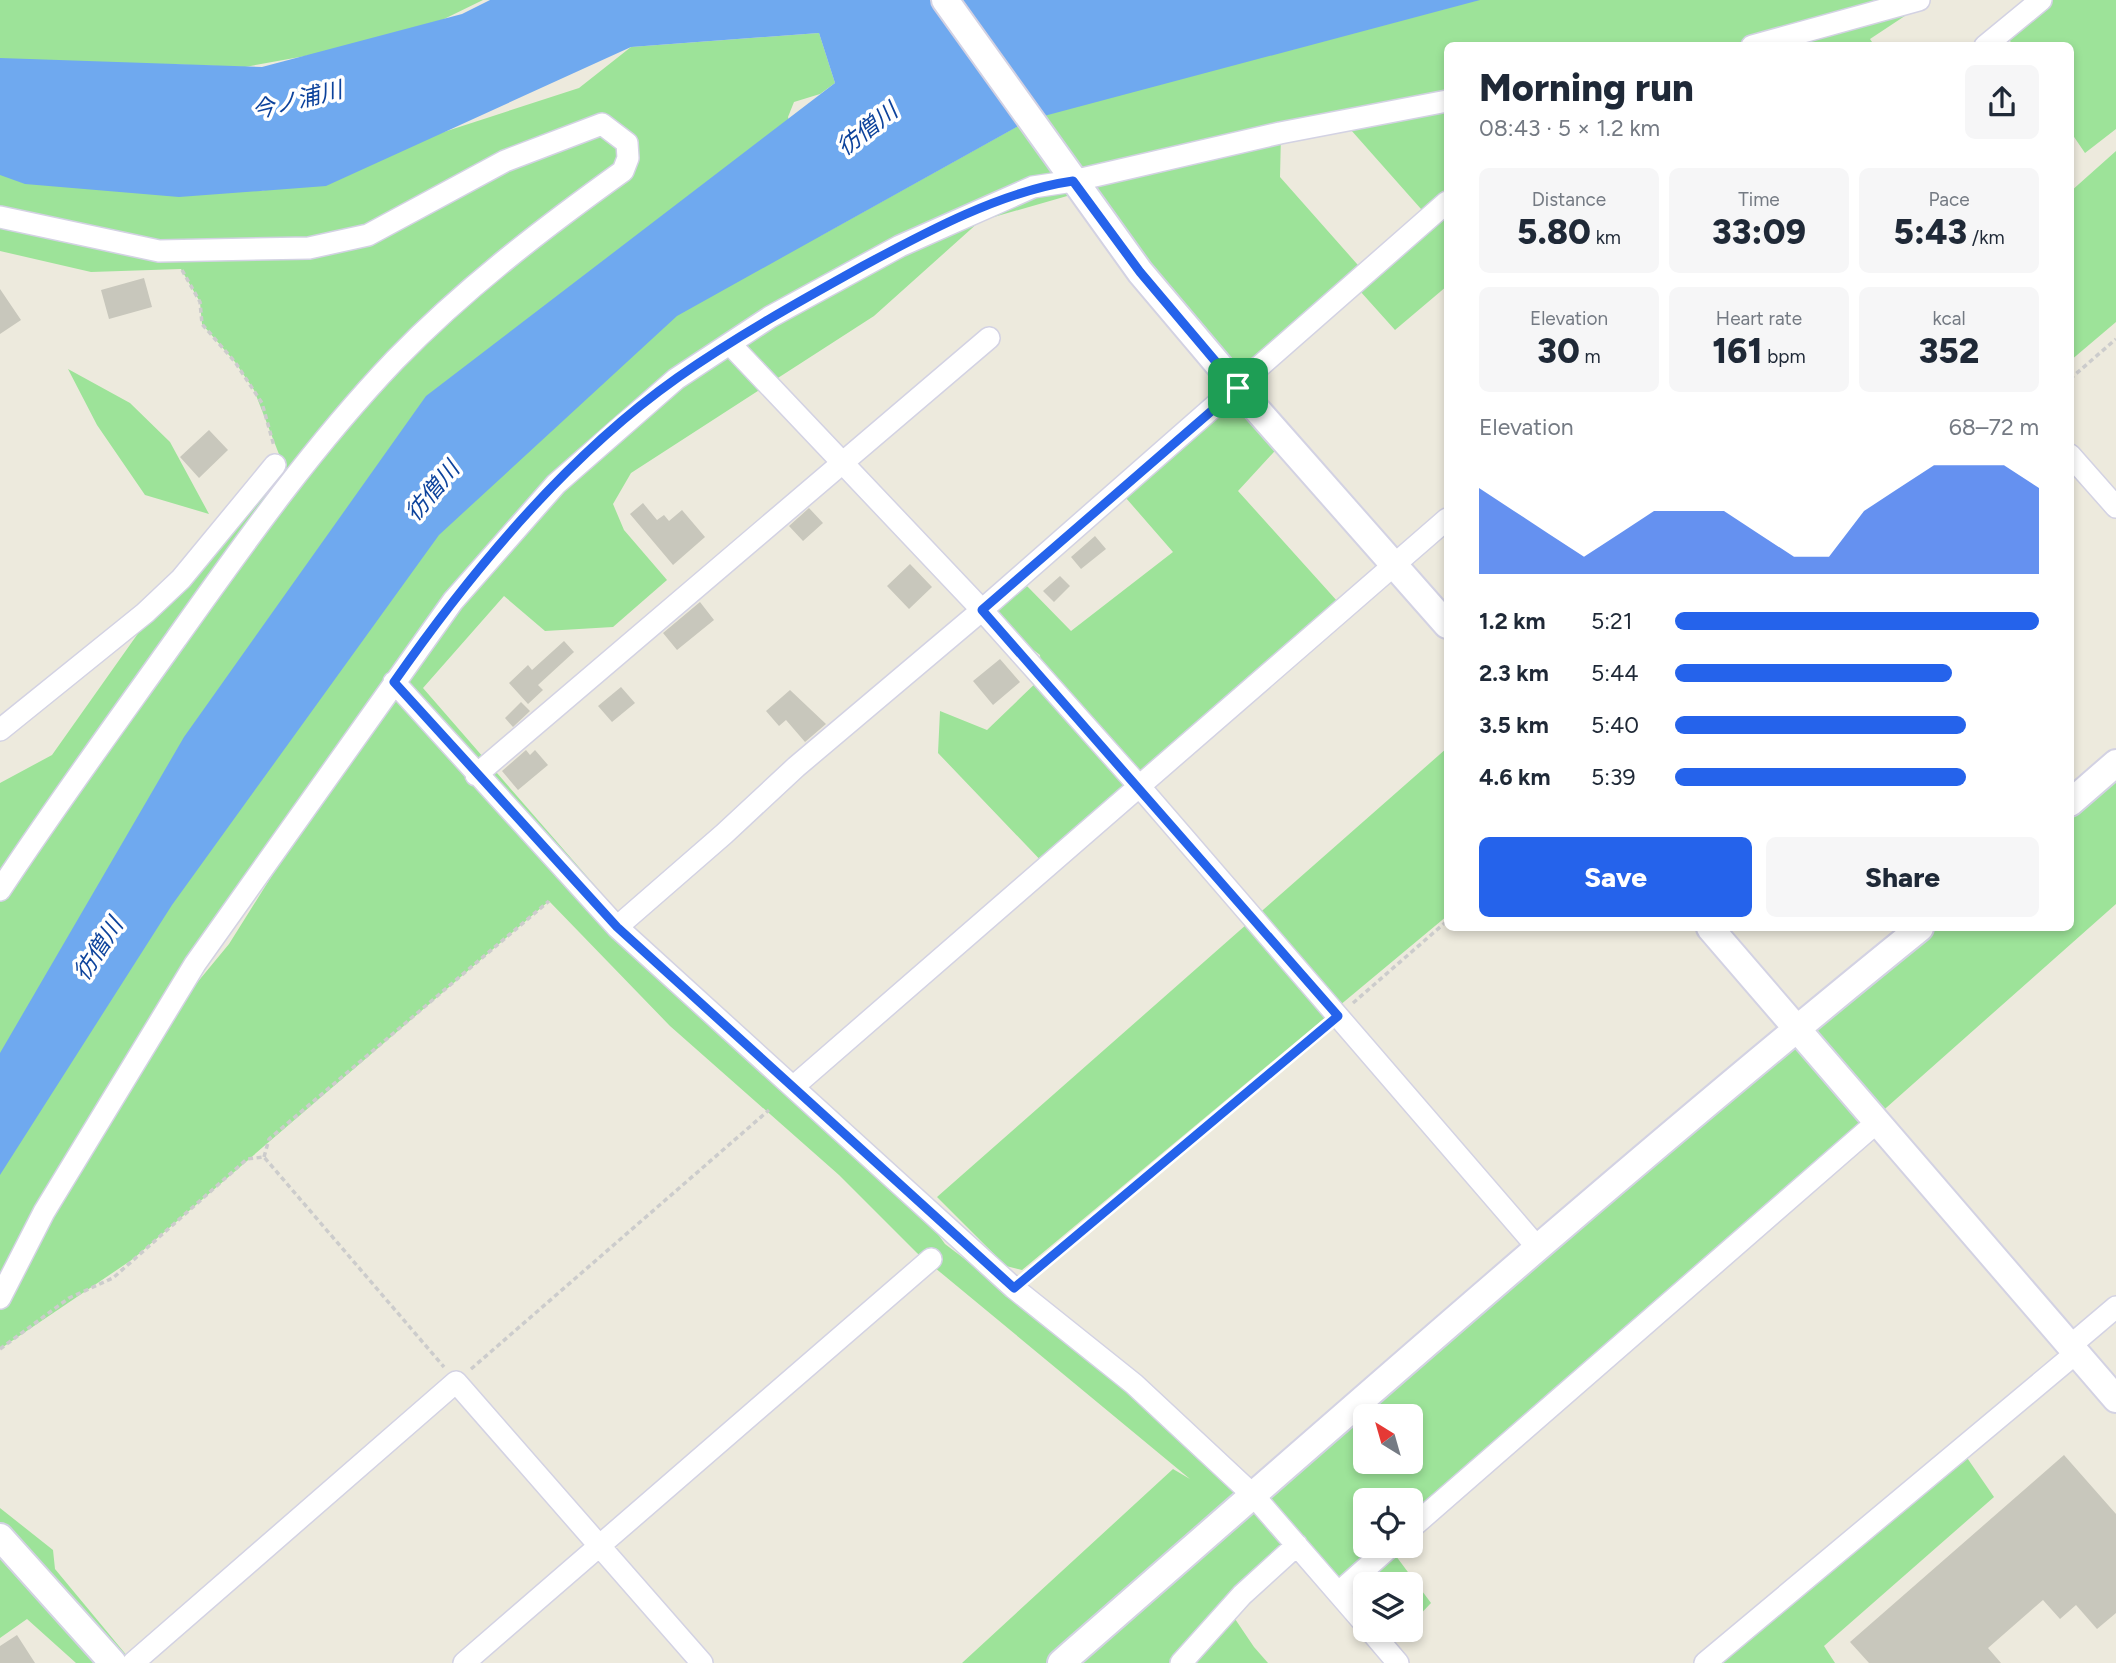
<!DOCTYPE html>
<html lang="en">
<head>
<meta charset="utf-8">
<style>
	body { margin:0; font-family:Figtree,"Noto Sans JP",sans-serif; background:#f6f6f7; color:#1f2937; height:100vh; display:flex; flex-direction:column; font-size:26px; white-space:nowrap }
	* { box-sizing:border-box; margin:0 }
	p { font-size:23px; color:#747a83 }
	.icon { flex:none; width:38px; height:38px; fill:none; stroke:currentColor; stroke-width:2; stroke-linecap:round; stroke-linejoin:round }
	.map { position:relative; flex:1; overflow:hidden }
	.drawer { position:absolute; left:1444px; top:42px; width:630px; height:889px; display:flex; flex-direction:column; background:#fff; border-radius:10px; box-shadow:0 4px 10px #0003 }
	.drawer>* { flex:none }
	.needle { width:46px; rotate:323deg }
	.buttons { position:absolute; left:1353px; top:1404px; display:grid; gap:14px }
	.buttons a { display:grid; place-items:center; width:70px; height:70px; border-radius:10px; background:#fff; box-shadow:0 4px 10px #0003; font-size:35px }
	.pin { position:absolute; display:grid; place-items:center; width:60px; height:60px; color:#fff; margin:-30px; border-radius:14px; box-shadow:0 4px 10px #0006 }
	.round { display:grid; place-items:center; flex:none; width:74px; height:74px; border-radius:10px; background:#f6f6f7 }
	.summary { display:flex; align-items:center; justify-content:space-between; height:119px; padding:0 35px }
	h1 { font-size:38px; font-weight:800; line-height:52px }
	.metrics { display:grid; grid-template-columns:repeat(3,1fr); gap:10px; height:119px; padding:7px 35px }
	.metrics div { display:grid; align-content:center; border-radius:10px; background:#f6f6f7; text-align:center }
	.metrics b { font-size:35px; font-weight:800 }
	.metrics small { font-size:19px; font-weight:400 }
	.metrics p { font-size:19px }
	.chart { height:196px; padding:14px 35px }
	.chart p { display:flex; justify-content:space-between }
	.chart svg { width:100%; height:126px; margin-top:7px; fill:#2563eb; opacity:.7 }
	.primary-button { display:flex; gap:14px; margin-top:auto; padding:14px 35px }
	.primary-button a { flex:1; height:80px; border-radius:10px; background:#2563eb; color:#fff; font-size:28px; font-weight:800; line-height:80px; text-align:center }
	.primary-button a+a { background:#f6f6f7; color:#1f2937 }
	ul { padding:0 35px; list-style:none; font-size:23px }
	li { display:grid; grid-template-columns:112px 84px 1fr; align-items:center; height:52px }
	li i { height:18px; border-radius:9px; background:#2563eb }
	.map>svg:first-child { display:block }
	.green { fill:#9de399; fill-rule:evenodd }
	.water { fill:#6fa9ef }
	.building { fill:#c8c7bc }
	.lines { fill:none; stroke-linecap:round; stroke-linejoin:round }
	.minor-casing { stroke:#d3d2e3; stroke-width:24 }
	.tertiary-casing { stroke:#d3d2e3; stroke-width:30 }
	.path { stroke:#ccc; stroke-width:3.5; stroke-dasharray:5 3.5; stroke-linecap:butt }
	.minor { stroke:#fff; stroke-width:21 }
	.tertiary { stroke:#fff; stroke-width:26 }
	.route-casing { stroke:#fff; stroke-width:14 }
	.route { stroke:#2563eb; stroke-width:9 }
	.labels { text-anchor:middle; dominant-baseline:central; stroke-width:7; stroke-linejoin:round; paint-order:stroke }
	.water-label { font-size:23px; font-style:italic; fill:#0d439c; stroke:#fff }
</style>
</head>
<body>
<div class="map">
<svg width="2116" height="1663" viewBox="0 0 2116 1663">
	<rect width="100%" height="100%" fill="#edeadd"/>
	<path class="green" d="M 0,0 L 483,0 L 442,20 L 311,55 L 245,67 L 164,64 L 262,191 L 579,88 L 631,47 L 819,33 L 835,83 L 820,94 L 794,102 L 788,117 L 820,236 L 1029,120 L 1420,0 L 1929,0 L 1870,39 L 1874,45 L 1447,46 L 1447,203 L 1429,218 L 1343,121 L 1281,134 L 1280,177 L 1365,273 L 1238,388 L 1081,192 L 980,221 L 874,316 L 631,473 L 613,504 L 624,530 L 667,580 L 613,627 L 545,631 L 504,596 L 423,688 L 692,997 L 910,1195 L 945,1244 L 1155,1404 L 1253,1494 L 1936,928 L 2070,928 L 2070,816 L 2116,778 L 2116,904 L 1411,1529 L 1410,1500 L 1365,1500 L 1365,1545 L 1392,1545 L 1390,1548 L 1431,1603 L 1411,1624 L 1410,1584 L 1365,1584 L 1365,1624 L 1297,1545 L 1231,1613 L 1254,1647 L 1268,1663 L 962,1663 L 1173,1469 L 1190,1479 L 917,1253 L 839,1175 L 670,1026 L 549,901 L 133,1259 L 0,1349 L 0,783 L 52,755 L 144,625 L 282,462 L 254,390 L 235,362 L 202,324 L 200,302 L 181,269 L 91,272 L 0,251 ZM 293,842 L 229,944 L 177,1007 ZM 1365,1416 L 1410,1416 L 1410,1461 L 1365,1461 Z
		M 2041,0 L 2116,0 L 2116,129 L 2085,153 L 2070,131 L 2070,46 L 2013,45 L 2002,30 Z
		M 2116,151 L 2116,322 L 2070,361 L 2070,192 Z
		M 1447,213 L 1447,286 L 1395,330 L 1360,291 Z
		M 68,369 L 130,403 L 170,442 L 209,514 L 145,495 L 97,425 Z
		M 1229,406 L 1284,441 L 1238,491 L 1338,602 L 1047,867 L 938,753 L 940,711 L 987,730 L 1042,677 L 1040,655 L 982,610 L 1025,584 L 1071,631 L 1173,552 L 1119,490 Z
		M 1447,748 L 1447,916 L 1022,1270 L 1006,1266 L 937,1197 Z
		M 1961,1449 L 1994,1497 L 1824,1646 L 1835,1663 L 1705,1663 Z
		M 0,1508 L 53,1550 L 55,1569 L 133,1663 L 76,1663 L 27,1619 L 0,1638 Z"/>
	<path class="water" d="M 490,0 L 1480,0 L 1029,120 L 677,316 L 439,535 L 172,905 L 0,1175 L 0,1053 L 184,737 L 426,396 L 835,83 L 819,33 L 631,47 L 326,186 L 179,197 L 25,184 L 0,175 L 0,58 L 262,67 L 462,14 Z"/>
	<path class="building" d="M 144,278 L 152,307 L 109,319 L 101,290 Z
		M 0,289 L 21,320 L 0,334 Z
		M 209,430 L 228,450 L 199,478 L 180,457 Z
		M 643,503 L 657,520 L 664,515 L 669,521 L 682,510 L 705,537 L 673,565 L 630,514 Z
		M 809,508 L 823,523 L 803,541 L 789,526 Z
		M 1095,536 L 1106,549 L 1081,569 L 1071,557 Z
		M 910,564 L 932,587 L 909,609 L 887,586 Z
		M 1060,576 L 1070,586 L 1054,602 L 1043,591 Z
		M 700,602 L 714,620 L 677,650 L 663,633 Z
		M 564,641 L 574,652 L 538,685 L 543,690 L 528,704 L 509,683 L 528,665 L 532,670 Z
		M 1000,659 L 1020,682 L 993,705 L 973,681 Z
		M 621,687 L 635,703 L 612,722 L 598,706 Z
		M 790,690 L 826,724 L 805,742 L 786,720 L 779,726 L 766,711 Z
		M 521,702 L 530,711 L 513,727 L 505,718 Z
		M 526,750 L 530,755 L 535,750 L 548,765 L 518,790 L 502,771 Z
		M 2064,1455 L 2116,1514 L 2116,1613 L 2097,1629 L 2076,1605 L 2060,1619 L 2043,1600 L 1988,1648 L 2001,1663 L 1869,1663 L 1850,1642 Z
		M 17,1635 L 35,1663 L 0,1663 L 0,1646 Z"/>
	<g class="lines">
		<g class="minor-casing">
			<path id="minor" d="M 1752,46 L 1919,0
				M 1985,46 L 2041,0
				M 0,217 L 159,251 L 309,248 L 368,235 L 505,161 L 602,124 L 627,143 L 628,158 L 623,171 C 542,229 464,289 395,360 C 313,446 245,542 176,639 C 117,722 56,805 0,890
				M 730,344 L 982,610 L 1140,787 L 1538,1248
				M 2070,455 L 2116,507
				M 394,682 L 617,927 L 1014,1288 L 1134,1384 L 1253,1495 L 1365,1624
				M 0,730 L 145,613 L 181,579 L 275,465
				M 476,775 L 989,338
				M 617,927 L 724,834 L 796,767 L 982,610 L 1447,202
				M 793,1087 L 1447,519
				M 0,1298 L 44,1212 L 195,964 L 453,601 L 556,484 L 676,379 L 770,317 L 900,246 L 1033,187 L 1073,181 L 1280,133 L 1447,101
				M 2070,1346 L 2116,1307
				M 1410,1529 L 1876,1123
				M 1338,1593 L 1392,1545
				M 1369,1629 L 1398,1663
				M 133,1663 L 456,1382 L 702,1663
				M 464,1663 L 931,1259
				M 1181,1663 L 1242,1595 L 1297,1545
				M 1705,1663 L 2076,1353"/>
		</g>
		<g class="tertiary-casing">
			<path id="tertiary" d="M 945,0 L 1140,272 L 1238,388 L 1447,625
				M 2070,803 L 2116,763
				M 1710,928 L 2116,1399
				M 0,1537 L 113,1663
				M 1061,1663 C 1345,1415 1627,1165 1920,928"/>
		</g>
		<path class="path" d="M 182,270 L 200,302 L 202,324 L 235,362 L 262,403 L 274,446
			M 2070,379 L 2116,339
			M 1353,1003 L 1447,921
			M 264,1157 L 269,1139 L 549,901
			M 1029,1276 L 1323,1028
			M 0,1349 L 69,1298 L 113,1278 L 247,1159 L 264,1157 L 444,1367
			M 471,1369 L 769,1110"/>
		<use href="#minor" class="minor"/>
		<use href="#tertiary" class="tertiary"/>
	</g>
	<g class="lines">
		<g class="route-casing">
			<path id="route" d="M 1073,181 L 1140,272 L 1238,388 L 982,610 L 1338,1016 L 1014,1288 L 617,927 L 394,682 C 470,573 568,455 677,378 C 737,336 800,301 863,266 C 926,232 1002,191 1073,181 Z"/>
		</g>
		<use href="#route" class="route"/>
	</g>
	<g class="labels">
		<g class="water-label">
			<text transform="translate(297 100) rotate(-14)">今ノ浦川</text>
			<text transform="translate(867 129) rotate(-38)">彷僧川</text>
			<text transform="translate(432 491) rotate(-50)">彷僧川</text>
			<text transform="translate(98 949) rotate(-57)">彷僧川</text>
		</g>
	</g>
</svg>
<div class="buttons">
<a><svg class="needle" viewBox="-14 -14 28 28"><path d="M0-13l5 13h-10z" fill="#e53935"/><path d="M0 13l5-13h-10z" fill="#747a83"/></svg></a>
<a><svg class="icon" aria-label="locate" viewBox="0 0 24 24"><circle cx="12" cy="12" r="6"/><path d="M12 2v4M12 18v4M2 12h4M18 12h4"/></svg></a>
<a><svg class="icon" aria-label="layers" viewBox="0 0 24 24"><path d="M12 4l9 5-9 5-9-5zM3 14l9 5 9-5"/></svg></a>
</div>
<div class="pin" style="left:1238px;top:388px;background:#1e9e55"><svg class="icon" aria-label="arrive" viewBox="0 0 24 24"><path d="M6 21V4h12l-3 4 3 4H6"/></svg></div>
<section class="drawer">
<div class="summary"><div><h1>Morning run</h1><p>08:43 · 5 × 1.2 km</p></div><a class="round"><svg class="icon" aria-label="share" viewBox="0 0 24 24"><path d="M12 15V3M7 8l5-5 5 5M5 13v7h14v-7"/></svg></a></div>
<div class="metrics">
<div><p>Distance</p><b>5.80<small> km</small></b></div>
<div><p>Time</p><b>33:09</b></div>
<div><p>Pace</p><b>5:43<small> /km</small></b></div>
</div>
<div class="metrics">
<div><p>Elevation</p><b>30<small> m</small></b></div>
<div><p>Heart rate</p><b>161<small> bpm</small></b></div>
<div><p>kcal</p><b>352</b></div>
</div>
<div class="chart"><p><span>Elevation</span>68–72 m</p>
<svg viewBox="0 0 160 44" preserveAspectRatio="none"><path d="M0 44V14L10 22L20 30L30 38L40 30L50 22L60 22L70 22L80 30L90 38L100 38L110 22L120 14L130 6L140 6L150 6L160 14V44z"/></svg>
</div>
<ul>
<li><b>1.2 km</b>5:21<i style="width:100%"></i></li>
<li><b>2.3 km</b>5:44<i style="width:76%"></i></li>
<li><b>3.5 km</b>5:40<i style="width:80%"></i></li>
<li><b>4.6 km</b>5:39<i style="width:80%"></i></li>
</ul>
<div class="primary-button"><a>Save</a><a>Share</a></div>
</section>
</div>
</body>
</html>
